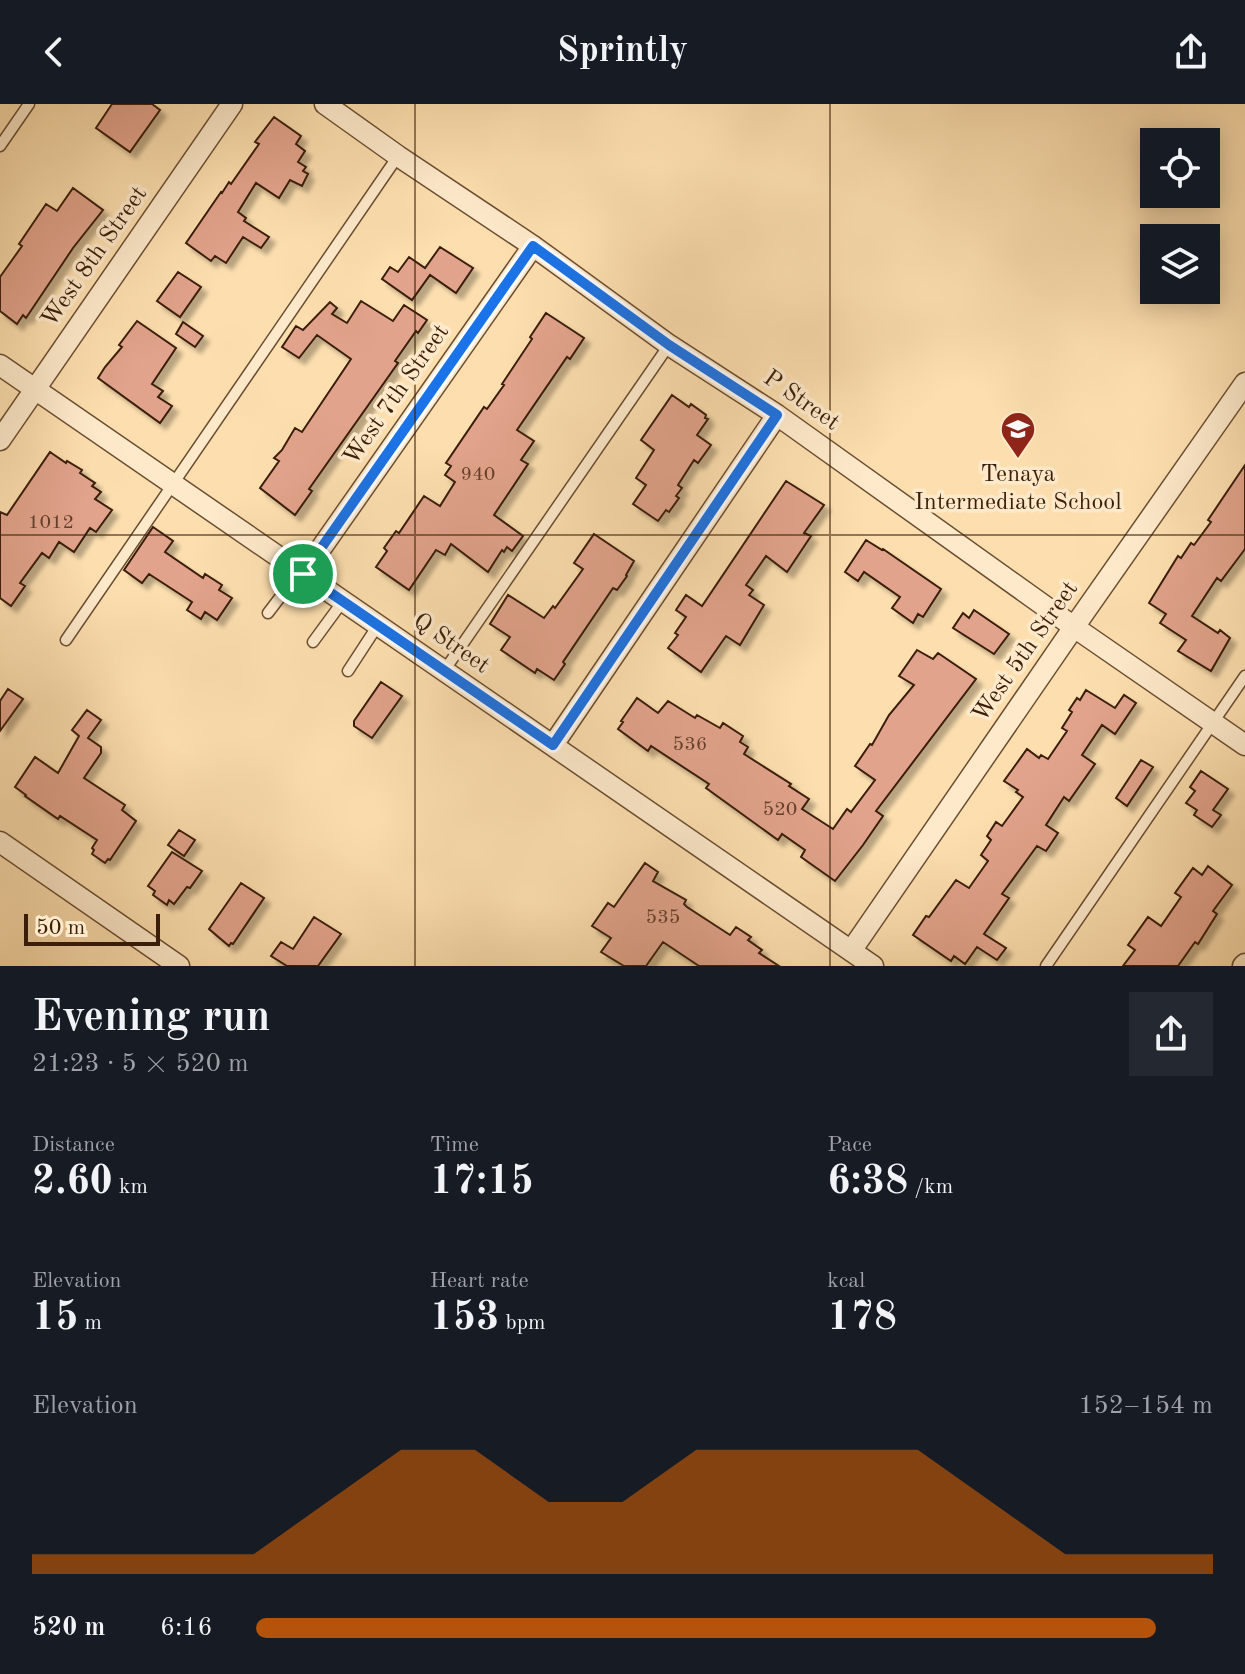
<!DOCTYPE html>
<html lang="en">
<head>
<meta charset="utf-8">
<style>
	body { margin:0; font-family:"Old Standard TT",serif; background:#242831; color:#f1f3f6; height:100vh; display:flex; flex-direction:column; font-size:30px; white-space:nowrap }
	* { box-sizing:border-box; margin:0 }
	p { font-size:26px; color:#9ea1a6 }
	.icon { flex:none; width:44px; height:44px; fill:none; stroke:currentColor; stroke-width:2; stroke-linecap:round; stroke-linejoin:round }
	.map { position:relative; height:862px; overflow:hidden }
	.drawer { display:flex; flex-direction:column; background:#171b24; flex:1 }
	.drawer>* { flex:none }
	.fabs { position:absolute; left:1140px; top:24px; display:grid; gap:16px }
	.fabs a { display:grid; place-items:center; width:80px; height:80px; border-radius:0px; background:#171b24; box-shadow:0 4px 20px #0003; font-size:40px }
	.scale { position:absolute; left:24px; bottom:20px; width:136px; box-sizing:border-box; padding-left:8px; border:4px solid #3a1e09; border-top:0; font-size:22px; line-height:28px; white-space:nowrap; color:#3a1e09; -webkit-text-stroke:6px #feeacb; paint-order:stroke }
	.pin { position:absolute; display:grid; place-items:center; width:68px; height:68px; color:#fff; margin:-34px; border:4px solid #fff; border-radius:50%; box-shadow:0 2px 8px #0007 }
	.round { display:grid; place-items:center; flex:none; width:84px; height:84px; border-radius:0px; background:#242831 }
	.headline { display:flex; align-items:center; justify-content:space-between; height:136px; padding:0 32px }
	h1 { font-size:44px; font-weight:600; line-height:60px }
	.figures { display:grid; grid-template-columns:repeat(3,1fr); gap:12px; height:136px; padding:8px 32px }
	.figures div { display:grid; align-content:center }
	.figures b { font-size:40px; font-weight:600 }
	.figures small { font-size:22px; font-weight:400 }
	.figures p { font-size:22px }
	.chart { height:224px; padding:16px 32px }
	.chart p { display:flex; justify-content:space-between }
	.chart svg { width:100%; height:144px; margin-top:8px; fill:#b45309; opacity:.7 }
	ul { padding:0 32px; list-style:none; font-size:26px }
	li { display:grid; grid-template-columns:128px 96px 1fr; align-items:center; height:60px }
	li i { height:20px; border-radius:10px; background:#b45309 }
	header { display:flex; justify-content:space-between; align-items:center; height:104px; padding:0 32px; background:#171b24; font-size:36px; font-weight:600 }
	.map>svg:first-child { display:block }
	.building { fill:#e1a38b; stroke:#3a1e09; stroke-width:2; filter:url(#shadow) }
	.lines { fill:none; stroke-linecap:round; stroke-linejoin:round }
	.lane-casing { stroke:#6b4e32; stroke-width:13 }
	.street-casing { stroke:#6b4e32; stroke-width:23 }
	.lane { stroke:#feeacb; stroke-width:10 }
	.street { stroke:#feeacb; stroke-width:20 }
	.route-casing { stroke:#fff; stroke-width:16 }
	.route { stroke:#1a73e8; stroke-width:10 }
	.grid { fill:none; stroke:#3a1e09; stroke-width:2; stroke-opacity:0.55 }
	.labels { text-anchor:middle; dominant-baseline:central; stroke-width:7; stroke-linejoin:round; paint-order:stroke }
	.number-label { font-size:20px; fill:#643f2a }
	.street-label { font-size:24px; fill:#3a1e09; stroke:#feeacb }
	.poi-label { font-size:24px; fill:#3a1e09; stroke:#feeacb }
</style>
</head>
<body>
<header><svg class="icon" aria-label="back" viewBox="0 0 24 24"><path d="M15 5l-7 7 7 7"/></svg>Sprintly<svg class="icon" aria-label="share" viewBox="0 0 24 24"><path d="M12 15V3M7 8l5-5 5 5M5 13v7h14v-7"/></svg></header>
<div class="map">
<svg width="1245" height="862" viewBox="0 0 1245 862">
	<defs>
		<filter id="shadow"><feDropShadow dx="6" dy="6" stdDeviation="2" flood-color="#0004"/></filter>
	</defs>
	<rect width="100%" height="100%" fill="#fddfaf"/>
	<filter id="stains"><feTurbulence type="fractalNoise" baseFrequency=".0025" numOctaves="4"/><feColorMatrix values="0 0 0 0 .2 0 0 0 0 .09 0 0 0 0 .02 0 0 0 .5 -.17"/></filter>
	<radialGradient id="worn" r=".72"><stop offset=".6" stop-color="#630" stop-opacity="0"/><stop offset="1" stop-color="#630" stop-opacity=".3"/></radialGradient>
	<path class="building" d="M 112,0 L 152,0 L 160,6 L 130,48 L 96,24 Z
		M 274,13 L 301,32 L 296,40 L 305,47 L 298,58 L 306,63 L 303,67 L 308,70 L 302,82 L 290,76 L 279,94 L 256,79 L 238,108 L 246,114 L 244,117 L 269,133 L 261,144 L 243,133 L 226,159 L 215,152 L 211,157 L 186,139 L 221,88 L 222,89 L 229,78 L 231,80 L 259,40 L 255,38 Z
		M 73,84 L 103,106 L 73,144 L 26,214 L 23,211 L 17,220 L 0,207 L 0,173 L 22,142 L 19,140 L 46,100 L 57,107 Z
		M 440,143 L 473,164 L 456,189 L 430,171 L 412,196 L 382,175 L 390,163 L 398,168 L 409,153 L 425,164 Z
		M 178,168 L 201,183 L 180,213 L 157,197 Z
		M 361,197 L 393,217 L 404,201 L 427,216 L 418,229 L 416,227 L 395,257 L 398,259 L 309,385 L 312,387 L 295,411 L 260,384 L 279,357 L 274,354 L 282,346 L 295,324 L 302,328 L 351,255 L 317,231 L 299,254 L 282,243 L 296,222 L 303,226 L 330,198 L 337,204 L 332,210 L 347,219 Z
		M 546,209 L 584,234 L 570,255 L 567,253 L 517,326 L 534,337 L 521,356 L 528,360 L 494,411 L 523,432 L 512,447 L 507,443 L 504,448 L 502,446 L 488,468 L 451,440 L 445,451 L 436,446 L 409,486 L 376,463 L 387,447 L 384,444 L 396,427 L 399,429 L 424,392 L 440,402 L 455,378 L 445,371 L 451,362 L 446,359 L 484,303 L 487,305 L 504,281 L 502,280 L 532,235 L 530,233 Z
		M 137,217 L 176,244 L 152,280 L 163,287 L 158,293 L 172,302 L 160,319 L 98,274 L 105,263 L 122,243 L 119,241 Z
		M 183,218 L 203,232 L 195,243 L 176,230 Z
		M 672,291 L 689,303 L 691,300 L 706,311 L 705,314 L 708,315 L 697,331 L 711,341 L 698,359 L 694,356 L 678,381 L 682,384 L 676,392 L 679,394 L 669,408 L 666,406 L 658,417 L 633,400 L 646,381 L 636,374 L 654,346 L 641,336 Z
		M 50,348 L 66,359 L 67,357 L 82,366 L 80,369 L 95,379 L 92,382 L 101,388 L 95,395 L 112,406 L 96,428 L 90,424 L 74,448 L 59,438 L 49,454 L 42,449 L 20,479 L 25,482 L 11,502 L 0,494 L 0,408 L 7,411 Z
		M 1245,361 L 1245,445 L 1221,477 L 1217,474 L 1192,512 L 1218,529 L 1220,526 L 1230,534 L 1211,567 L 1178,547 L 1186,536 L 1160,519 L 1166,510 L 1149,499 L 1178,452 L 1181,454 L 1191,439 L 1194,441 L 1211,418 L 1208,416 Z
		M 786,377 L 824,401 L 804,429 L 811,432 L 787,468 L 766,452 L 746,481 L 753,486 L 749,491 L 764,501 L 740,541 L 726,532 L 701,568 L 668,544 L 678,531 L 675,529 L 686,513 L 676,506 L 686,491 L 702,502 Z
		M 153,423 L 173,437 L 165,448 L 203,474 L 205,470 L 222,481 L 219,486 L 232,494 L 217,516 L 205,508 L 201,515 L 187,506 L 192,498 L 149,470 L 142,479 L 124,466 Z
		M 594,430 L 634,457 L 626,471 L 627,472 L 617,486 L 613,484 L 563,558 L 565,560 L 554,576 L 537,565 L 535,569 L 501,546 L 510,533 L 490,520 L 508,491 L 544,514 L 553,502 L 555,504 L 583,465 L 574,459 Z
		M 866,436 L 882,446 L 883,445 L 941,485 L 923,513 L 918,510 L 913,519 L 892,504 L 900,493 L 864,468 L 858,477 L 845,468 Z
		M 974,506 L 1009,530 L 994,550 L 953,524 L 963,509 L 969,514 Z
		M 917,546 L 933,555 L 938,549 L 976,575 L 876,707 L 883,712 L 863,741 L 835,777 L 801,753 L 805,746 L 782,730 L 778,736 L 706,684 L 709,680 L 651,642 L 648,647 L 618,625 L 623,618 L 621,617 L 637,594 L 658,609 L 668,597 L 695,614 L 697,611 L 720,624 L 723,619 L 743,632 L 740,638 L 748,643 L 744,650 L 791,680 L 789,682 L 809,695 L 802,705 L 833,725 L 847,705 L 851,708 L 875,676 L 855,662 L 870,640 L 872,641 L 889,611 L 914,581 L 899,572 Z
		M 381,578 L 402,592 L 372,634 L 354,622 L 354,617 Z
		M 8,585 L 23,595 L 0,627 L 0,597 Z
		M 1086,586 L 1115,604 L 1124,591 L 1136,599 L 1115,630 L 1102,621 L 1082,651 L 1095,660 L 1069,697 L 1064,693 L 1046,721 L 1058,729 L 1046,747 L 1037,742 L 1002,790 L 1009,794 L 984,830 L 1006,844 L 997,856 L 977,843 L 965,860 L 954,852 L 951,857 L 913,831 L 926,812 L 929,813 L 956,776 L 969,784 L 988,757 L 981,751 L 991,736 L 987,732 L 996,718 L 1002,722 L 1023,693 L 1016,688 L 1018,686 L 1004,677 L 1027,645 L 1039,654 L 1041,651 L 1048,655 L 1067,627 L 1062,624 L 1072,608 L 1069,606 L 1077,594 L 1080,596 Z
		M 87,606 L 101,616 L 88,634 L 101,643 L 101,649 L 84,674 L 125,701 L 122,706 L 136,717 L 110,756 L 108,755 L 105,759 L 92,750 L 94,746 L 92,744 L 97,736 L 60,712 L 58,715 L 25,692 L 26,691 L 15,683 L 35,653 L 58,669 L 79,632 L 72,626 Z
		M 1141,656 L 1153,663 L 1127,702 L 1116,694 Z
		M 1201,667 L 1228,685 L 1213,706 L 1221,711 L 1212,723 L 1194,711 L 1197,706 L 1186,699 L 1195,687 L 1190,683 Z
		M 179,726 L 195,736 L 184,752 L 168,741 Z
		M 172,748 L 202,767 L 190,784 L 187,783 L 174,800 L 169,796 L 167,801 L 153,791 L 155,787 L 148,782 Z
		M 645,759 L 658,768 L 653,777 L 686,796 L 684,800 L 687,803 L 730,831 L 736,823 L 751,833 L 748,836 L 762,846 L 759,849 L 779,862 L 699,862 L 663,838 L 646,862 L 624,862 L 601,848 L 611,834 L 592,822 L 608,799 L 614,803 Z
		M 1208,762 L 1232,781 L 1213,807 L 1217,810 L 1198,840 L 1195,838 L 1178,862 L 1123,862 L 1135,846 L 1128,841 L 1148,813 L 1161,822 L 1181,793 L 1175,789 L 1193,764 L 1202,771 Z
		M 241,779 L 264,794 L 233,840 L 231,839 L 229,842 L 209,825 Z
		M 314,813 L 341,830 L 318,862 L 287,862 L 271,852 L 281,838 L 293,845 Z"/>
	<g class="lines">
		<g class="lane-casing">
			<path id="lane" d="M 0,42 L 29,0
				M 268,509 L 300,467
				M 66,536 L 398,52
				M 313,538 L 343,497
				M 348,567 L 378,521
				M 444,567 L 669,241
				M 1046,862 L 1245,572"/>
		</g>
		<g class="street-casing">
			<path id="street" d="M 325,0 L 398,52 L 533,142 L 669,241 L 777,311 L 1074,523 L 1245,641
				M 0,261 L 873,862
				M 0,336 L 232,0
				M 303,470 L 533,142
				M 553,641 L 777,311
				M 0,738 L 179,862
				M 851,847 L 1074,523 L 1245,279
				M 1243,862 L 1245,860"/>
		</g>
		<use href="#lane" class="lane"/>
		<use href="#street" class="street"/>
	</g>
	<g class="lines">
		<g class="route-casing">
			<path id="route" d="M 533,142 L 669,241 L 777,311 L 553,641 L 303,470 Z"/>
		</g>
		<use href="#route" class="route"/>
	</g>
	<path class="grid" d="M 415,0 L 415,862M 830,0 L 830,862M 0,431 L 1245,431"/>
	<defs>
		<g id="school-pin" transform="scale(1.8)"><path d="M0 17L-7.5 6A9.5 9.5 0 1 1 7.5 6Z" fill="#8f2418" stroke="#feeacb"/><path d="M0-5L7-2L0 1L-7-2ZM-4 1L0 2.5L4 1V4Q0 6-4 4Z" fill="#fff"/></g>
	</defs>
	<g fill-rule="evenodd">
		<use href="#school-pin" x="1018" y="325"/>
	</g>
	<g class="labels">
		<g class="number-label">
			<text x="478" y="371">940</text>
			<text x="51" y="419">1012</text>
			<text x="690" y="641">536</text>
			<text x="780" y="706">520</text>
			<text x="663" y="814">535</text>
		</g>
		<g class="street-label">
			<text transform="translate(95 153) rotate(-55)">West 8th Street</text>
			<text transform="translate(397 291) rotate(-55)">West 7th Street</text>
			<text transform="translate(801 297) rotate(35)">P Street</text>
			<text transform="translate(451 540) rotate(35)">Q Street</text>
			<text transform="translate(1026 548) rotate(-55)">West 5th Street</text>
		</g>
		<g class="poi-label">
			<text x="1018" y="371">Tenaya<tspan x="1018" dy="28">Intermediate School</tspan></text>
		</g>
	</g>
	<rect width="100%" height="100%" filter="url(#stains)"/>
	<rect width="100%" height="100%" fill="url(#worn)"/>
</svg>
<div class="fabs">
<a><svg class="icon" aria-label="locate" viewBox="0 0 24 24"><circle cx="12" cy="12" r="6"/><path d="M12 2v4M12 18v4M2 12h4M18 12h4"/></svg></a>
<a><svg class="icon" aria-label="layers" viewBox="0 0 24 24"><path d="M12 4l9 5-9 5-9-5zM3 14l9 5 9-5"/></svg></a>
</div>
<div class="scale">50 m</div>
<div class="pin" style="left:303px;top:470px;background:#1e9e55"><svg class="icon" aria-label="arrive" viewBox="0 0 24 24"><path d="M6 21V4h12l-3 4 3 4H6"/></svg></div>
</div>
<section class="drawer">
<div class="headline"><div><h1>Evening run</h1><p>21:23 · 5 × 520 m</p></div><a class="round"><svg class="icon" aria-label="share" viewBox="0 0 24 24"><path d="M12 15V3M7 8l5-5 5 5M5 13v7h14v-7"/></svg></a></div>
<div class="figures">
<div><p>Distance</p><b>2.60<small> km</small></b></div>
<div><p>Time</p><b>17:15</b></div>
<div><p>Pace</p><b>6:38<small> /km</small></b></div>
</div>
<div class="figures">
<div><p>Elevation</p><b>15<small> m</small></b></div>
<div><p>Heart rate</p><b>153<small> bpm</small></b></div>
<div><p>kcal</p><b>178</b></div>
</div>
<div class="chart"><p><span>Elevation</span>152–154 m</p>
<svg viewBox="0 0 160 44" preserveAspectRatio="none"><path d="M0 44V38L10 38L20 38L30 38L40 22L50 6L60 6L70 22L80 22L90 6L100 6L110 6L120 6L130 22L140 38L150 38L160 38V44z"/></svg>
</div>
<ul>
<li><b>520 m</b>6:16<i style="width:94%"></i></li>
</ul>
</section>
</body>
</html>
